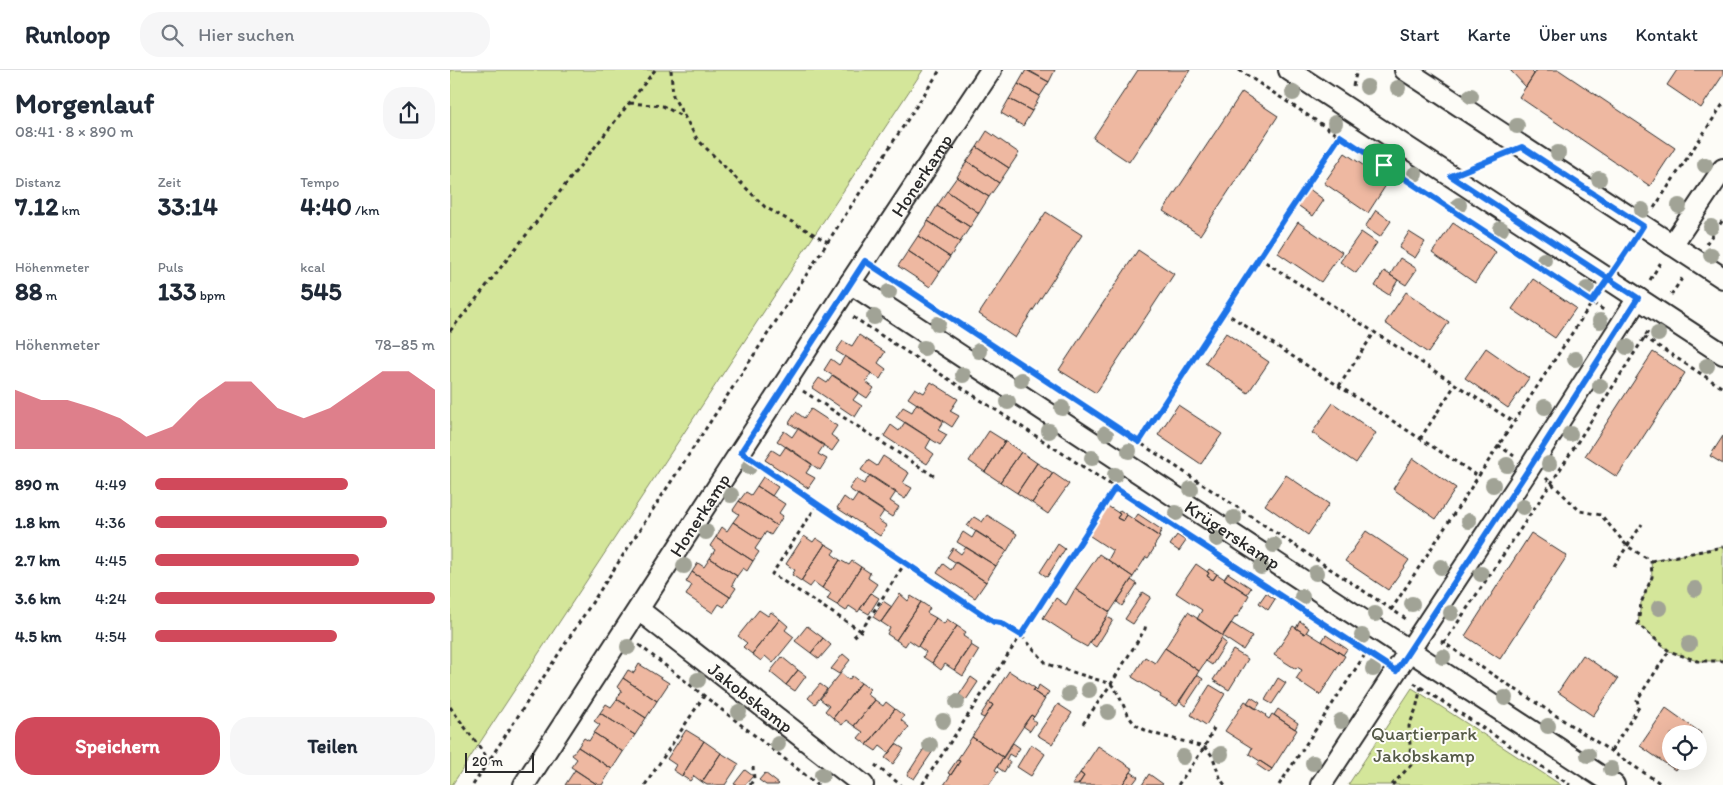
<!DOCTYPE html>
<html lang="de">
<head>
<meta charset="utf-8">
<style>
	body { margin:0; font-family:Itim,sans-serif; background:#f6f6f7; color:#1f2937; height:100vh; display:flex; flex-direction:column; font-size:19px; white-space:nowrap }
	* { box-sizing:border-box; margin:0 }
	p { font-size:16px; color:#747a83 }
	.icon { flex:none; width:28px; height:28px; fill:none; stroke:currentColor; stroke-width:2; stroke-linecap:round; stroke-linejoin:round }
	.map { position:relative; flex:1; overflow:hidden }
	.details { display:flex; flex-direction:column; background:#fff; width:450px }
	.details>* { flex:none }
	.tools { position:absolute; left:1212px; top:655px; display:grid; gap:10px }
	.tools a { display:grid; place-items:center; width:45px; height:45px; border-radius:50%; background:#fff; box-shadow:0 5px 20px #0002; font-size:25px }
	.scale { position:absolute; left:15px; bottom:12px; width:69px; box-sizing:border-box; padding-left:5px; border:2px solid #2b2b2b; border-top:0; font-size:14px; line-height:18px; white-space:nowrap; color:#2b2b2b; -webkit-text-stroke:4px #fdfcf7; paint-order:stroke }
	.pin { position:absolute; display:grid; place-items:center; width:42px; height:42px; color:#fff; margin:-21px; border-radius:10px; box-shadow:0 2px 8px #0006 }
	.round { display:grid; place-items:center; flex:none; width:52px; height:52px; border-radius:20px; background:#f6f6f7 }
	.overview { display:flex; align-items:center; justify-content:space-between; height:85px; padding:0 15px }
	h1 { font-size:28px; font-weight:700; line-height:38px }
	.stats { display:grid; grid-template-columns:repeat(3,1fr); gap:8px; height:85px; padding:5px 15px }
	.stats div { display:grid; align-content:center }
	.stats b { font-size:25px; font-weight:700 }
	.stats small { font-size:14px; font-weight:400 }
	.stats p { font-size:14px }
	.chart { height:140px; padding:10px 15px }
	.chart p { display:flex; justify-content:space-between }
	.chart svg { width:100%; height:90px; margin-top:5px; fill:#d1495b; opacity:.7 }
	.action { display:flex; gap:10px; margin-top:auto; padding:10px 15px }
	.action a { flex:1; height:58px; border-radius:20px; background:#d1495b; color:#fff; font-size:20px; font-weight:700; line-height:58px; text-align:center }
	.action a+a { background:#f6f6f7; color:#1f2937 }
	ul { padding:0 15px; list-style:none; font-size:16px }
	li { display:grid; grid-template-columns:80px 60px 1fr; align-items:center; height:38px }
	li i { height:12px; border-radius:6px; background:#d1495b }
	header { display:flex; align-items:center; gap:30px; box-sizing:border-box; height:70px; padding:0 25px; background:#fff; border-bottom:1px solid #e0e1e3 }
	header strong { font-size:24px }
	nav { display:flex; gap:28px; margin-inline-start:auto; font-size:18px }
	.search { width:350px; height:45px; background:#f6f6f7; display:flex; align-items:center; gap:12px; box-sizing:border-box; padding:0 18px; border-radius:20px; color:#747a83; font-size:19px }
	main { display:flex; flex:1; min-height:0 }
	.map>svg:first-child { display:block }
	.green { fill:#d4e69a; stroke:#808862 }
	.building { fill:#eeb8a1; stroke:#2b2b2b }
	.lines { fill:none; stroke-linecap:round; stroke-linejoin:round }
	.street-casing { stroke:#2b2b2b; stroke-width:24 }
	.path { stroke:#2b2b2b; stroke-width:3; stroke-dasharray:4 4; stroke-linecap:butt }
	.street { stroke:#fdfcf7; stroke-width:20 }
	.tree { fill:#a1a396 }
	.route-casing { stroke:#fff; stroke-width:10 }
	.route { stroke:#1a73e8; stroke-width:6 }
	.labels { text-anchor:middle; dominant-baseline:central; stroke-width:4; stroke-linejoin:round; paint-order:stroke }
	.street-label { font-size:19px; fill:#2b2b2b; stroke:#fdfcf7 }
	.park-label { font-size:19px; fill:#555a47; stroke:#fdfcf7 }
</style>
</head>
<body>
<header>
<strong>Runloop</strong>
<div class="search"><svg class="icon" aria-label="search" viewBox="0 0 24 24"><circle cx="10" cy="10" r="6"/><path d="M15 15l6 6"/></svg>Hier suchen</div>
<nav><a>Start</a><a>Karte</a><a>Über uns</a><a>Kontakt</a></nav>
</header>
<main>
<section class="details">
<div class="overview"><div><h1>Morgenlauf</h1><p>08:41 · 8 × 890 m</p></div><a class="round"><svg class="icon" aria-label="share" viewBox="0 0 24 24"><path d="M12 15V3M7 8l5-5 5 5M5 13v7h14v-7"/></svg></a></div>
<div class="stats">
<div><p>Distanz</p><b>7.12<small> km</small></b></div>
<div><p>Zeit</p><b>33:14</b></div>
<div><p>Tempo</p><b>4:40<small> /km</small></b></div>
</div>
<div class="stats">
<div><p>Höhenmeter</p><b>88<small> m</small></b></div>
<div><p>Puls</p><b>133<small> bpm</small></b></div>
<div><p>kcal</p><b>545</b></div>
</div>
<div class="chart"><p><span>Höhenmeter</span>78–85 m</p>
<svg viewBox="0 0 160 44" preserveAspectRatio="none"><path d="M0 44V15L10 20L20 20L30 24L40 29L50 38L60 33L70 20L80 11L90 11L100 24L110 29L120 24L130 15L140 6L150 6L160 15V44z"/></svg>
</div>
<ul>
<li><b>890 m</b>4:49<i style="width:69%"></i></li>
<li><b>1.8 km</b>4:36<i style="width:83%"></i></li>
<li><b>2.7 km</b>4:45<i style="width:73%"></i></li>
<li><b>3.6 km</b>4:24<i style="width:100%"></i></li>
<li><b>4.5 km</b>4:54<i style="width:65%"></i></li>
</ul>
<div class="action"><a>Speichern</a><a>Teilen</a></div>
</section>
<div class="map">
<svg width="1273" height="715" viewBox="0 0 1273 715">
	<rect width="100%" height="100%" fill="#fdfcf7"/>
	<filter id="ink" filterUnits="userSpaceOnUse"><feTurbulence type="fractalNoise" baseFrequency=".02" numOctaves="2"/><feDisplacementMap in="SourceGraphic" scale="10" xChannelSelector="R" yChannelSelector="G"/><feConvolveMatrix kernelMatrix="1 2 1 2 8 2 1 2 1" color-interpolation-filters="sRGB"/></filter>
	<g filter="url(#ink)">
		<path class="green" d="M 0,0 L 473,0 L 2,715 L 0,715 Z
			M 1273,477 L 1273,591 L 1247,591 L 1219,581 L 1188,554 L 1191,533 L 1202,507 L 1201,491 Z
			M 962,618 L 970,623 L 1111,715 L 898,715 Z"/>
		<path class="building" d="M 576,0 L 599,12 L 590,26 L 568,14 Z
			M 578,0 L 605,0 L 599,12 Z
			M 688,0 L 740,0 L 679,92 L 643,68 Z
			M 1060,0 L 1080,0 L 1084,4 L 1076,17 Z
			M 1087,0 L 1109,0 L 1225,78 L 1200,116 L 1069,27 Z
			M 1227,0 L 1273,0 L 1273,5 L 1251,38 L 1217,15 Z
			M 568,14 L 590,26 L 582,41 L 559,29 Z
			M 792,22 L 828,46 L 750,165 L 713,141 Z
			M 559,29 L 582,41 L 573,56 L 551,43 Z
			M 537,61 L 569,83 L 559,98 L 527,77 Z
			M 527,77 L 559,98 L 549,113 L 517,91 Z
			M 895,83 L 938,112 L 918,143 L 874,113 Z
			M 517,91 L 549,113 L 539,127 L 507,107 Z
			M 507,107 L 539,127 L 529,143 L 497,121 Z
			M 858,118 L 874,130 L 863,146 L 846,134 Z
			M 497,121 L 529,143 L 520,157 L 487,136 Z
			M 487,136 L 520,157 L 510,172 L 478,151 Z
			M 926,140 L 941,151 L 930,167 L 915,157 Z
			M 596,142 L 632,165 L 565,268 L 529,244 Z
			M 478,151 L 510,172 L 500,187 L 468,166 Z
			M 848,152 L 892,182 L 871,212 L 828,183 Z
			M 1003,153 L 1046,182 L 1025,213 L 982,183 Z
			M 911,162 L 927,173 L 906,203 L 890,192 Z
			M 959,162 L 975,172 L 965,188 L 949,178 Z
			M 468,166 L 500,187 L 490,202 L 458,181 Z
			M 688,180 L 724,204 L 646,323 L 609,300 Z
			M 458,181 L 490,202 L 480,217 L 448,196 Z
			M 950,188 L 967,199 L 956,215 L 940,205 Z
			M 934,201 L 948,210 L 939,225 L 925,216 Z
			M 1083,209 L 1126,238 L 1105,268 L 1062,239 Z
			M 956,222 L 999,252 L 978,283 L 935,253 Z
			M 776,263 L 819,292 L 798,323 L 755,293 Z
			M 409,265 L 435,282 L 428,293 L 436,299 L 430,309 L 386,281 L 393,271 L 402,276 Z
			M 1036,278 L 1079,308 L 1058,338 L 1015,308 Z
			M 1203,282 L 1235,303 L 1167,407 L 1135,386 Z
			M 395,286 L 421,303 L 416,312 L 424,318 L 417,328 L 374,300 L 381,289 L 389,295 Z
			M 383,305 L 409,322 L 403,330 L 412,336 L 405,347 L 362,318 L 369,308 L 377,313 Z
			M 481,312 L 508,329 L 500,341 L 509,346 L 502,357 L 458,328 L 465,318 L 474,323 Z
			M 467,333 L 494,351 L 488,360 L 497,365 L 490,375 L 446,347 L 453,337 L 462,342 Z
			M 883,333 L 926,363 L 906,393 L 862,363 Z
			M 728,335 L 772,364 L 751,394 L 708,365 Z
			M 361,339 L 387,356 L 381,365 L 389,371 L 382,381 L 339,353 L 346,342 L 354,348 Z
			M 455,352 L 481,369 L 476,378 L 484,384 L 477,394 L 434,366 L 441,355 L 449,361 Z
			M 348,358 L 374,375 L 368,384 L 377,389 L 370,400 L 327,371 L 334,361 L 342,367 Z
			M 539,361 L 555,371 L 535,402 L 519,391 Z
			M 1273,366 L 1273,394 L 1260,386 Z
			M 555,371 L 571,382 L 550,412 L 535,402 Z
			M 336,376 L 362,394 L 356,403 L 365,408 L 358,418 L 315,390 L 322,380 L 330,385 Z
			M 571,382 L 587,393 L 567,423 L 550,412 Z
			M 433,386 L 459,403 L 453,413 L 462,418 L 455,429 L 411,400 L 418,390 L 427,396 Z
			M 963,388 L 1006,418 L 986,449 L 943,419 Z
			M 587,393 L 603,403 L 582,433 L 567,423 Z
			M 603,403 L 619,414 L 598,444 L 582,433 Z
			M 420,405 L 446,422 L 440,431 L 449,437 L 442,447 L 399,419 L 406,409 L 414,414 Z
			M 836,405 L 879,434 L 858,465 L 815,435 Z
			M 313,407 L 328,417 L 322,426 L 307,416 Z
			M 307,416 L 335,434 L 329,443 L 333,446 L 327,456 L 289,431 L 296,422 L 301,425 Z
			M 408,424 L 434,441 L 428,450 L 437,456 L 430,466 L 387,438 L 394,427 L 402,433 Z
			M 289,431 L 327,456 L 321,465 L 316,462 L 311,470 L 283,452 L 289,444 L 283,440 Z
			M 656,435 L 670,444 L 667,448 L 673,451 L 677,445 L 710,467 L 704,476 L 705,477 L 698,488 L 696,487 L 683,507 L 658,490 L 663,481 L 637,464 Z
			M 670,440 L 677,445 L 673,451 L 667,448 L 670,444 L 668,443 Z
			M 688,444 L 712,460 L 708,466 L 684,450 Z
			M 537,445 L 567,464 L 557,481 L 517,456 L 524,447 L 532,452 Z
			M 283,452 L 311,470 L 305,479 L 309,482 L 303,491 L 266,467 L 272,457 L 277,461 Z
			M 526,461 L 557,481 L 546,496 L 507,472 L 513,462 L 522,468 Z
			M 916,461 L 959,490 L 938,520 L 895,491 Z
			M 1081,463 L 1117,486 L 1050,589 L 1015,566 Z
			M 727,465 L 736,471 L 729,481 L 720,475 Z
			M 354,466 L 363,472 L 366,468 L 375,474 L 351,511 L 342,505 L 345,500 L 336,494 Z
			M 266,467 L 303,491 L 297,501 L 293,498 L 287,506 L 260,488 L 265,480 L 260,476 Z
			M 375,474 L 385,480 L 382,484 L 390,490 L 372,518 L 364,512 L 360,517 L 351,511 Z
			M 608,474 L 615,479 L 597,507 L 590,502 Z
			M 516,477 L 546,496 L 536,512 L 497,487 L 503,478 L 511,484 Z
			M 649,484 L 683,507 L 660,542 L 625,519 Z
			M 260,488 L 287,506 L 282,515 L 286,518 L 280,527 L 242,502 L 248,493 L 254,497 Z
			M 390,490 L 399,495 L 402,491 L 411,497 L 387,535 L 377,529 L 381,523 L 372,518 Z
			M 506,492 L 536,512 L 525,528 L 487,503 L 493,494 L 501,500 Z
			M 746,494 L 759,503 L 757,506 L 763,510 L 767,504 L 799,525 L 787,547 L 786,546 L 773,566 L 747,549 L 752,540 L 726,523 Z
			M 411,497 L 420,503 L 418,508 L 427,514 L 408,542 L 399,536 L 396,541 L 387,535 Z
			M 759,499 L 767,504 L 763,510 L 757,506 L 759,503 L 757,502 Z
			M 242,502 L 280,527 L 274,537 L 269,534 L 263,543 L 236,525 L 242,515 L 236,512 Z
			M 778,503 L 801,518 L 797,524 L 774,509 Z
			M 681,510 L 687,514 L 672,536 L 667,532 Z
			M 625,519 L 660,542 L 637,577 L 621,568 L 622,567 L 593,548 L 606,528 L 616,535 Z
			M 693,522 L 701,527 L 683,554 L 675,549 Z
			M 421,523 L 429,528 L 419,544 L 410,539 Z
			M 816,523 L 825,529 L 818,540 L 809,533 Z
			M 450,524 L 458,531 L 461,526 L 471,532 L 446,570 L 437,564 L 440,558 L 431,552 Z
			M 433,531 L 442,537 L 431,552 L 423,547 Z
			M 471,532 L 480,538 L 477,543 L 486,548 L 468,576 L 459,570 L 455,576 L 446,570 Z
			M 309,540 L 318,546 L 321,542 L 330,549 L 302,584 L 293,577 L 297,573 L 288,566 Z
			M 738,542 L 773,566 L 749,601 L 715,578 Z
			M 657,547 L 663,550 L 646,577 L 640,573 Z
			M 486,548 L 494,554 L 497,549 L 507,556 L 482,593 L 473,587 L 476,582 L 468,576 Z
			M 330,549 L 338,556 L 335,560 L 344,567 L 323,593 L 315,586 L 311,591 L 302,584 Z
			M 850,551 L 859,558 L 855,564 L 846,558 Z
			M 781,553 L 802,566 L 793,580 L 772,566 Z
			M 357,556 L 373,568 L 361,583 L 345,571 Z
			M 507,556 L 516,562 L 513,566 L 522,572 L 504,600 L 495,594 L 491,600 L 482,593 Z
			M 843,556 L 855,564 L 857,562 L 895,586 L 870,625 L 846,609 L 852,600 L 847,597 L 846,599 L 824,585 Z
			M 876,565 L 897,579 L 893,585 L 872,571 Z
			M 373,568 L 381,575 L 369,589 L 361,583 Z
			M 771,569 L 776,573 L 762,595 L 756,591 Z
			M 521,575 L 529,580 L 513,606 L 504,600 Z
			M 715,578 L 749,601 L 727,636 L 710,627 L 711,625 L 682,607 L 695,587 L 705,593 Z
			M 783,580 L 798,589 L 779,620 L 763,610 Z
			M 393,584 L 400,590 L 389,604 L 381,599 Z
			M 1133,585 L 1168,609 L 1143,646 L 1108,622 Z
			M 332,587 L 348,600 L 336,615 L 320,602 Z
			M 189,594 L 219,613 L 207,631 L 173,608 L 178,600 L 184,603 Z
			M 348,600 L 356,606 L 345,621 L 336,615 Z
			M 559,601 L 585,618 L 583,621 L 595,629 L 584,647 L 581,645 L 553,687 L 522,667 L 543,635 L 539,632 Z
			M 391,603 L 399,610 L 402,606 L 411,613 L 383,648 L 375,641 L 379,636 L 370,629 Z
			M 747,605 L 753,609 L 735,636 L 729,631 Z
			M 521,607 L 528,612 L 516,630 L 509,625 Z
			M 173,608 L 207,631 L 196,648 L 167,629 L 172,620 L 167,617 Z
			M 828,608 L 836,613 L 822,634 L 815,630 Z
			M 411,613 L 420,619 L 417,624 L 425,630 L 404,656 L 396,650 L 392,655 L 383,648 Z
			M 370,614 L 377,619 L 365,634 L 358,628 Z
			M 589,615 L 599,622 L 594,629 L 583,621 L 585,618 L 587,620 Z
			M 760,615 L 775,624 L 756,655 L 741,645 Z
			M 801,627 L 810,633 L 806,639 L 797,633 Z
			M 167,629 L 196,648 L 185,665 L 150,643 L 156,634 L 161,637 Z
			M 425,630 L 433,636 L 436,632 L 445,639 L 417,675 L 408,668 L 413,662 L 404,656 Z
			M 795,631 L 816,645 L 815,646 L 819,649 L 822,644 L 847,660 L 822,699 L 799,684 L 802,678 L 775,661 Z
			M 539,632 L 543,635 L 534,648 L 530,646 Z
			M 608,634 L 622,643 L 602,674 L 587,665 Z
			M 1216,638 L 1251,663 L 1249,666 L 1249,664 L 1221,664 L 1221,691 L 1231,691 L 1225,700 L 1190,676 Z
			M 445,639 L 454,646 L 451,650 L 459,657 L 439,683 L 430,676 L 426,681 L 417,675 Z
			M 828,639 L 848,653 L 845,659 L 824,645 Z
			M 150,643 L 185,665 L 173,682 L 144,663 L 150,655 L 144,651 Z
			M 581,645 L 584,647 L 582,649 L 586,652 L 580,661 L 573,656 Z
			M 236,660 L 254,671 L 232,706 L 223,700 L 226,695 L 217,689 Z
			M 144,663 L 173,682 L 162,699 L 128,677 L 134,668 L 139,671 Z
			M 522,667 L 553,687 L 545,700 L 548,702 L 539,715 L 494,715 L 510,691 L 507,690 Z
			M 254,671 L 271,683 L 252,712 L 244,706 L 240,711 L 232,706 Z
			M 563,673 L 570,678 L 564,687 L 559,684 L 556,690 L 560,692 L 554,702 L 547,697 Z
			M 446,674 L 454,679 L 443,694 L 435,688 Z
			M 581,674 L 595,684 L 581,706 L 567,697 Z
			M 648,676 L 683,699 L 672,715 L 628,715 L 634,706 L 630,703 Z
			M 128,677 L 162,699 L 152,715 L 148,715 L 121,697 L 127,689 L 122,685 Z
			M 475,677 L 483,681 L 464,709 L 457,705 Z
			M 271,683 L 289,694 L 275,715 L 257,715 L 252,712 Z
			M 507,690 L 510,691 L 501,705 L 498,703 Z
			M 810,691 L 822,699 L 819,703 L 807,695 Z
			M 125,700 L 148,715 L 115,715 Z
			M 295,700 L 303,706 L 295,715 L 286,715 L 284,714 Z
			M 681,702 L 688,707 L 682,715 L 677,713 L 676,715 L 672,715 Z
			M 315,703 L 329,714 L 328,715 L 316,715 L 309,710 Z
			M 630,703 L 634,706 L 628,715 L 622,715 Z
			M 699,704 L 713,714 L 712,715 L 692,715 Z"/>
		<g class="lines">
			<g class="street-casing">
				<g id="street">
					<path d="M 839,0 L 1273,284"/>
					<path d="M 955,0 L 1273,208"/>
					<path d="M 1222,175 L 1273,99"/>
					<path id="s1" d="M 400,213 L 1164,715"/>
					<path id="s2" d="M 189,540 L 413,715"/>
					<path id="s3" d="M 74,715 L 400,213 L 541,0"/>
					<path d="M 871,715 L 1080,397 L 1188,228"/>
				</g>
			</g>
			<path class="path" d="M 221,0 L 223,26 L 247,69 L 315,137 L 378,172
				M 789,0 L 1155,241
				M 903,16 L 907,0
				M 180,33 L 213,36 L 235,48
				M 1025,96 L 1049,86
				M 1204,138 L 1273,34
				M 1256,174 L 1273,150
				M 809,188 L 1064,352
				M 1170,191 L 1182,173
				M 432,202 L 956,549
				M 1200,210 L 1211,192
				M 1221,225 L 1233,207
				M 774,242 L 1028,406
				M 403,247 L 930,590
				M 0,261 L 23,233 L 205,0
				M 1194,267 L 1273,318
				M 889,316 L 924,263
				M 353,321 L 487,408
				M 970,369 L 1005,315
				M 689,372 L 835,148 L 890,67
				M 1048,375 L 1064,386
				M 308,393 L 455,493 L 411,561 L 402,568
				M 1096,408 L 1130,441 L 1151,445 L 1177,476 L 1201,491 L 1202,507 L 1191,533 L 1188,554 L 1219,581 L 1247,591 L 1273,591
				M 665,418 L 571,565 L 597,594 L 661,614 C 672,626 674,643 685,654 C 697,664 725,669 740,673 C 745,675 751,676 755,678 C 767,686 765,704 775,715
				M 367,435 L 322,504 L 411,561
				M 439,482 L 443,475
				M 1201,491 L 1273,477
				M 455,493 L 544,552 L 551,553 L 571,565 L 472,715
				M 1164,496 L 1192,454
				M 941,540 L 1147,225
				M 991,571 L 1213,715
				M 994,573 L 1102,412 L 1199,260
				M 189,575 L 368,715
				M 964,613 L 1120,715
				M 0,637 L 39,690
				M 633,654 L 661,614 L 695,559 L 696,554
				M 1161,681 L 1189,637 L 1187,630 L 1219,581
				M 425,695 L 451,715
				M 23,715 L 490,0
				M 195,715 L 254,626
				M 300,715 L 304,709 L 303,697
				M 728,715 L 754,678 L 764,658
				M 829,715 L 918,580
				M 942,715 L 961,695 L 959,656 L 966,639 L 971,617"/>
			<use href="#street" class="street"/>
		</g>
		<g class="tree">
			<circle cx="917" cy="17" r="8"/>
			<circle cx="948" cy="18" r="8"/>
			<circle cx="843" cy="23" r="8"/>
			<circle cx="1021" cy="26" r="8"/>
			<circle cx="885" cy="53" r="8"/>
			<circle cx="1067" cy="56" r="8"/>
			<circle cx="927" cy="81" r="8"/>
			<circle cx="1108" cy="83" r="8"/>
			<circle cx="1255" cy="95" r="8"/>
			<circle cx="965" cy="104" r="8"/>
			<circle cx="1149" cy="109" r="8"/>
			<circle cx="1009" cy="135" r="8"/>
			<circle cx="1229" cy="136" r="8"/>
			<circle cx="1192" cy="140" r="8"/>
			<circle cx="1261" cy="157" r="8"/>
			<circle cx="1051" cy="159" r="8"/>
			<circle cx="1261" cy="185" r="8"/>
			<circle cx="1094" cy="190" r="8"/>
			<circle cx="1137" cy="219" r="8"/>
			<circle cx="439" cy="222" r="8"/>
			<circle cx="424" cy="247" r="8"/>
			<circle cx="1150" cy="251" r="8"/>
			<circle cx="488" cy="254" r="8"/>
			<circle cx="1208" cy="264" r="8"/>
			<circle cx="1177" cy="277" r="8"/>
			<circle cx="474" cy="278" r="8"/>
			<circle cx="529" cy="281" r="8"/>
			<circle cx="1125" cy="289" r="8"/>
			<circle cx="1257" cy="296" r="8"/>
			<circle cx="513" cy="305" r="8"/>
			<circle cx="571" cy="310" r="8"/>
			<circle cx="1150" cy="316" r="8"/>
			<circle cx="558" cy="332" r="8"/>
			<circle cx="1095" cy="337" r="8"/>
			<circle cx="612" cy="338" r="8"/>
			<circle cx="599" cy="361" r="8"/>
			<circle cx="656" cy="363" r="8"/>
			<circle cx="1120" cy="364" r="8"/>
			<circle cx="679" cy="381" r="8"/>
			<circle cx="642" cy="388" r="8"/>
			<circle cx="1099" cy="394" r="8"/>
			<circle cx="1057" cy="395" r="8"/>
			<circle cx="299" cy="397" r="8"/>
			<circle cx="665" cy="405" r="8"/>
			<circle cx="1043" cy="415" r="8"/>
			<circle cx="741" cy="419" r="8"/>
			<circle cx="281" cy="425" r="8"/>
			<circle cx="1073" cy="437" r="8"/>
			<circle cx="726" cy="443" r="8"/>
			<circle cx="784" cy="448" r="8"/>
			<circle cx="1019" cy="451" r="8"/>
			<circle cx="256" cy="462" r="8"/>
			<circle cx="767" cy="469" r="8"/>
			<circle cx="824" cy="475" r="8"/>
			<circle cx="234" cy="496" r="8"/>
			<circle cx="811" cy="497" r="8"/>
			<circle cx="991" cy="497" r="8"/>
			<circle cx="866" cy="503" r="8"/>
			<circle cx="1031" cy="504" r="8"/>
			<circle cx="1245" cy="519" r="8"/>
			<circle cx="852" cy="527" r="8"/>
			<circle cx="962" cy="534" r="8"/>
			<circle cx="1209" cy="538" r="8"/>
			<circle cx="1001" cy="543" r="8"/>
			<circle cx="925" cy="544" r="8"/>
			<circle cx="912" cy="566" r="8"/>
			<circle cx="1239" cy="574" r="8"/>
			<circle cx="178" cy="577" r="8"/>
			<circle cx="993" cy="587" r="8"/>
			<circle cx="923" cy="599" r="8"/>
			<circle cx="248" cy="610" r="8"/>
			<circle cx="639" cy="620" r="8"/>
			<circle cx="619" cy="624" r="8"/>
			<circle cx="1055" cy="628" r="8"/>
			<circle cx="507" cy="632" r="8"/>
			<circle cx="289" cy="642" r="8"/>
			<circle cx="658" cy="642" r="8"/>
			<circle cx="493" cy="651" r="8"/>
			<circle cx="891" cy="651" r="8"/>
			<circle cx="1098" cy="656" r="8"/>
			<circle cx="328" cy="674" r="8"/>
			<circle cx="480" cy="675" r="8"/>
			<circle cx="771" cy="684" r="8"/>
			<circle cx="1138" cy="685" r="8"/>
			<circle cx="733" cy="687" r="8"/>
			<circle cx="863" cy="693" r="8"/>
			<circle cx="1161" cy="699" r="8"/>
			<circle cx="372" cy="705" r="8"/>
		</g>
	</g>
	<g class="lines" filter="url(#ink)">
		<g class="route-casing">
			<path id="route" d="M 934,95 L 890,66 L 835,148 L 689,372 L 415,191 L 291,382 L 367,434 L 544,552 L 551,553 L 571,565 L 665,418 L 946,601 L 1080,397 L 1188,228 C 1126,188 1064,147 1001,106 L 1072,77 L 1193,156 C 1177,182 1159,207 1142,232 L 934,95"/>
		</g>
		<use href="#route" class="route"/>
	</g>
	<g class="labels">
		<g class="street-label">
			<text stroke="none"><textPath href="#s3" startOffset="728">Honerkamp</textPath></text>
			<text stroke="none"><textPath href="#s3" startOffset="322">Honerkamp</textPath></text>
			<text stroke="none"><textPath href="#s1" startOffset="458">Krügerskamp</textPath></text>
			<text stroke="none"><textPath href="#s2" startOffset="142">Jakobskamp</textPath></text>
		</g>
		<g class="park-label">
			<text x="974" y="663">Quartierpark<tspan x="974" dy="22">Jakobskamp</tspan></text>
		</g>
	</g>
</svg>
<div class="tools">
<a><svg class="icon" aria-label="locate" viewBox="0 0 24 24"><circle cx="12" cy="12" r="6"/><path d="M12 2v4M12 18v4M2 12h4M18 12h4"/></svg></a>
</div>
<div class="scale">20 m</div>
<div class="pin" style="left:934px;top:95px;background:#1e9e55"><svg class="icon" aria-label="arrive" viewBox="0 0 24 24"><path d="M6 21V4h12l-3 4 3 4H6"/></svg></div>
</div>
</main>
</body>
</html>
